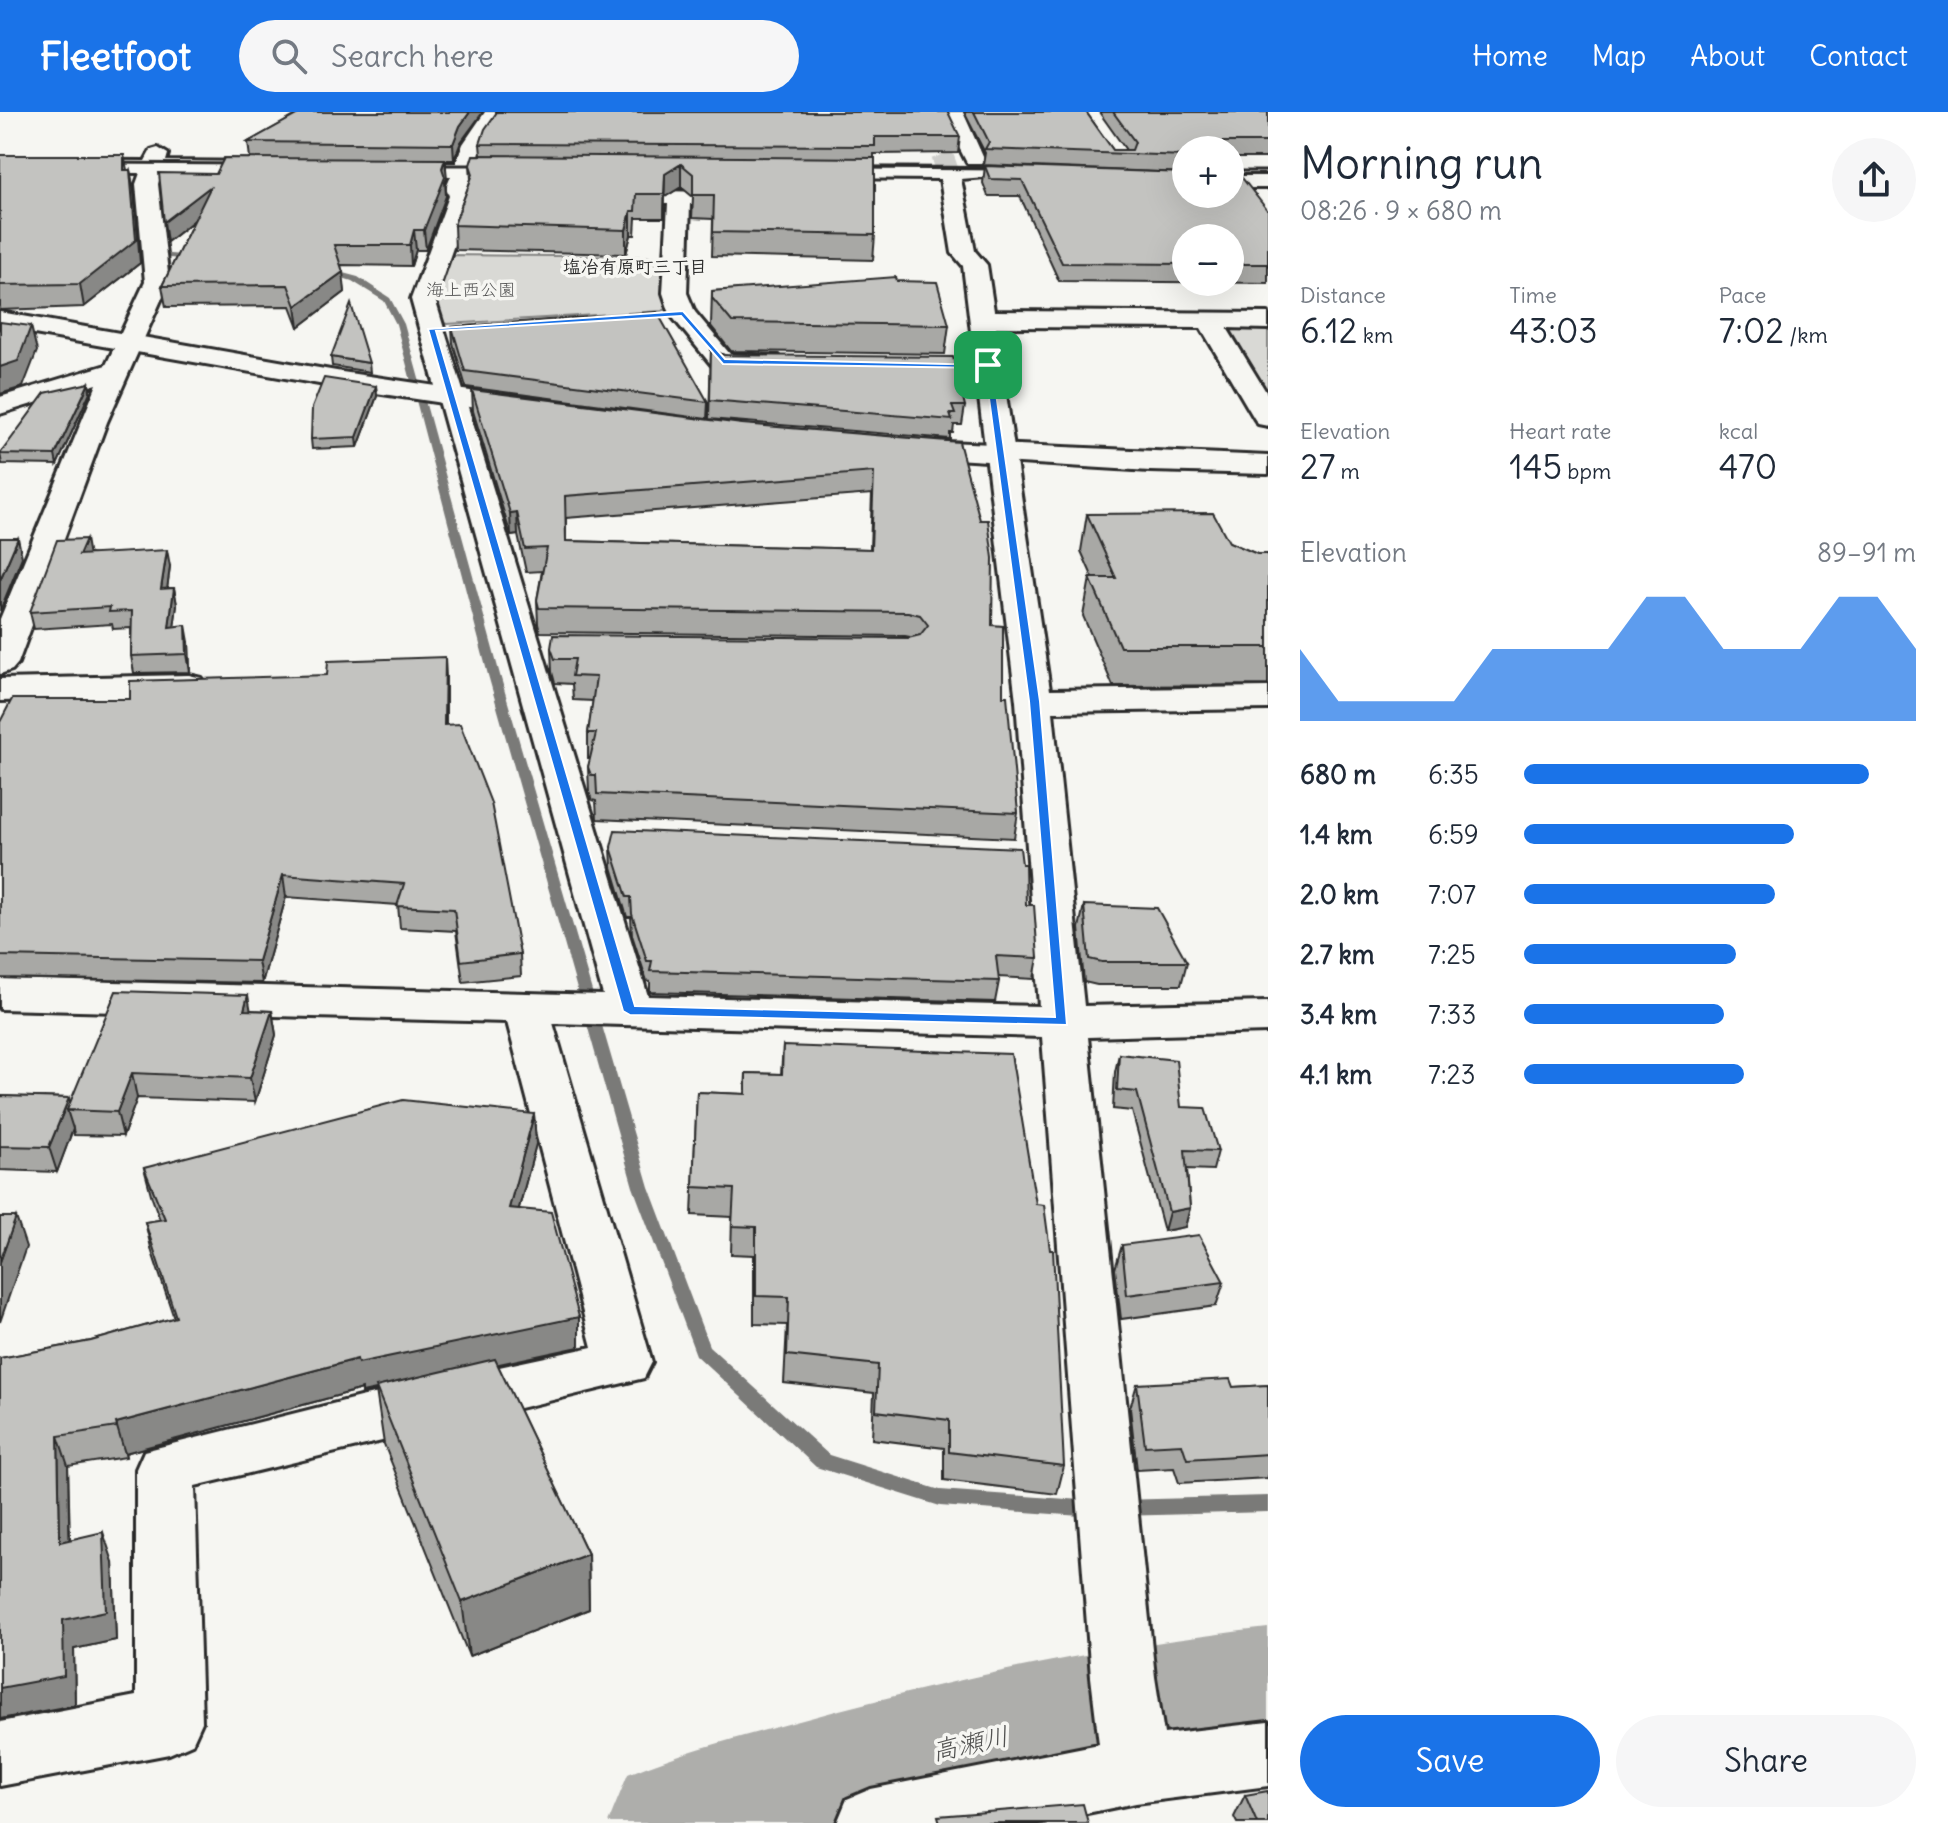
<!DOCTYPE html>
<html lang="en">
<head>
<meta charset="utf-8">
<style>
	body { margin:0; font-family:Delius,"Klee One",sans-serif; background:#f6f6f7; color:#1f2937; height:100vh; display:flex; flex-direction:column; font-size:30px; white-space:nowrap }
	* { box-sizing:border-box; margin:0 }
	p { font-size:26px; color:#747a83 }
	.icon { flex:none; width:44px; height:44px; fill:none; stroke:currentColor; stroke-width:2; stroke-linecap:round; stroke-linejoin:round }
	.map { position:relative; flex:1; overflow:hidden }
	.side { display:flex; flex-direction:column; background:#fff; width:680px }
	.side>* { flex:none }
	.tools { position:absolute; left:1172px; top:24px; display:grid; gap:16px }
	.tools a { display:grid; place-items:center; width:72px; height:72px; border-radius:50%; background:#fff; box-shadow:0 8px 32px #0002; font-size:40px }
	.pin { position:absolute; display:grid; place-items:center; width:68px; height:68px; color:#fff; margin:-34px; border-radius:16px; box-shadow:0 4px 12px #0006 }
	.round { display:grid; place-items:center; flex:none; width:84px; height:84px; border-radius:42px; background:#f6f6f7 }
	.overview { display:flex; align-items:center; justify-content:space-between; height:136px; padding:0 32px }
	h1 { font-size:44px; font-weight:600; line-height:60px }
	.stats { display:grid; grid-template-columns:repeat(3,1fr); gap:12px; height:136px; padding:8px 32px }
	.stats div { display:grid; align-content:center }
	.stats b { font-size:34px; font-weight:600 }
	.stats small { font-size:22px; font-weight:400 }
	.stats p { font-size:22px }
	.chart { height:224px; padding:16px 32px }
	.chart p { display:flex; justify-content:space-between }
	.chart svg { width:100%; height:144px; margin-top:8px; fill:#1a73e8; opacity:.7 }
	.cta { display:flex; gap:16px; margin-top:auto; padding:16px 32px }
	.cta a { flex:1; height:92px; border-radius:48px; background:#1a73e8; color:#fff; font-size:32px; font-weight:600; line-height:92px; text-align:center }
	.cta a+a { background:#f6f6f7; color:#1f2937 }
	ul { padding:0 32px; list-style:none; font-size:26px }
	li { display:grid; grid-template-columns:128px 96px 1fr; align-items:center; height:60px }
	li i { height:20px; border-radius:10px; background:#1a73e8 }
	header { display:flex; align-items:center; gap:48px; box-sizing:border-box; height:112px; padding:0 40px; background:#1a73e8; color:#fff }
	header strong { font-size:38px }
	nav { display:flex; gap:44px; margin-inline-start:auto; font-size:28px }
	.search { width:560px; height:72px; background:#f6f6f7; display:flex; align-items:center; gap:20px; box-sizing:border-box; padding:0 28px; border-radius:44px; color:#747a83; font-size:30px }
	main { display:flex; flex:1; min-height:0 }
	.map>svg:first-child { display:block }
	.green { fill:#d9d9d5; stroke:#828280; stroke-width:2 }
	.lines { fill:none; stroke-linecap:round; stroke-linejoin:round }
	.stream { fill:#7a7a78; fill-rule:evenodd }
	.river { fill:#aeaeab; fill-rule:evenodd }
	.street-tunnel { stroke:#cdcdca; stroke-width:22; stroke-dasharray:22 11; stroke-linecap:butt }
	.street-casing { stroke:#2b2b2b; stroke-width:6 }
	.secondary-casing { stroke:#2b2b2b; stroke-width:6 }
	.street { fill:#f6f6f2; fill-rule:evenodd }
	.secondary { fill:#f6f6f2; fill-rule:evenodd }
	.rail { stroke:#2b2b2b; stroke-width:3 }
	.wall { fill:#a8a8a5; stroke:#2b2b2b; stroke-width:2; fill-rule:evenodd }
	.shaded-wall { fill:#888886; stroke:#2b2b2b; stroke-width:2 }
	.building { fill:#c3c3c0; stroke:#2b2b2b; stroke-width:2; fill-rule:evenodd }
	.route { fill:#1a73e8; stroke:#fff; stroke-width:2; fill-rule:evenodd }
	.labels { text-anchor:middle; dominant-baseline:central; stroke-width:7; stroke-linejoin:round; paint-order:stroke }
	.far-neighbourhood-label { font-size:18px; font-weight:bold; fill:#2b2b2b; stroke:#f6f6f2 }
	.far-park-label { font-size:18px; fill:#565656; stroke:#f6f6f2 }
	.near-water-label { font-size:26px; font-style:italic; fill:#525251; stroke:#f6f6f2 }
</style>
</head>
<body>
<header>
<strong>Fleetfoot</strong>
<div class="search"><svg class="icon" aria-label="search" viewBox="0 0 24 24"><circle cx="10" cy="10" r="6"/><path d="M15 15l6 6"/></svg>Search here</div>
<nav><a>Home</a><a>Map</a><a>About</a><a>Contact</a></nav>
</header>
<main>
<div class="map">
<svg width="1268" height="1711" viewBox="0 0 1268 1711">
	<rect width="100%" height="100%" fill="#f6f6f2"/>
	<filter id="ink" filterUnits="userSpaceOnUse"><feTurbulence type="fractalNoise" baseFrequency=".0125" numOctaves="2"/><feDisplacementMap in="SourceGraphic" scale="16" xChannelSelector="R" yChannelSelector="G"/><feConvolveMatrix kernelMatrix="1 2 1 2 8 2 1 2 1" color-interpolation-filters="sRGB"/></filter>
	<g filter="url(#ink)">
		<path class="green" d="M 447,143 L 666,145 L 669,196 L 662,199 L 447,212 L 437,209 L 431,187 Z
			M 1237,213 L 1268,213 L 1268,281 L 1231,218 Z"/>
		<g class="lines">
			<path class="stream" d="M 120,138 L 195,144 L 199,146 L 195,148 L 117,142 L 117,138 Z
				M 324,156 L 358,165 L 390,186 L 404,212 L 500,563 L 649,1075 L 709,1234 L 829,1343 L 940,1378 L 1095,1389 L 1102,1391 L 1104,1397 L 1102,1403 L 1095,1405 L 940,1394 L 816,1355 L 696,1243 L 633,1075 L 488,563 L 396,212 L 384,189 L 352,169 L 324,160 Z
				M 1268,1384 L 1268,1400 L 1119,1404 L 1112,1402 L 1110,1396 L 1112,1390 L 1119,1388 Z"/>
			<path class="river" d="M 1268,1516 L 1268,1638 L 1185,1649 L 902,1711 L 608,1711 L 628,1662 C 689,1637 751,1622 814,1605 C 963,1564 1115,1533 1268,1516 Z"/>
			<path class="street-tunnel" d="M 942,43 L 950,65"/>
			<g class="street-casing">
				<path id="street" d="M 485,0 L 505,0 L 483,32 L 476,51 L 530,52 L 540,58 L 530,64 L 472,64 L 468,76 L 471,84 L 435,187 L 648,884 L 1039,894 L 1016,589 L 963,154 L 952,141 L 940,67 L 814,66 L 803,60 L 807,56 L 985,57 L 989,61 L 985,65 L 961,67 L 975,139 L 987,153 L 994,199 L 1268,201 L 1268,217 L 1227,216 L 1268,283 L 1268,314 L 1258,312 L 1254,306 L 1201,216 L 996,215 L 1050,578 L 1268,575 L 1268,597 L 1053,600 L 1084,894 L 1268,890 L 1268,920 L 1088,925 L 1155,1565 L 1164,1622 L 1268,1610 L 1268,1674 L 1136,1691 L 1038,1711 L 837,1711 L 847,1687 L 871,1677 L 1099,1632 L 1091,1565 L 1042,925 L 553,911 L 652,1250 L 644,1266 L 195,1374 L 202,1610 L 192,1632 L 169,1642 L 0,1674 L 0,1610 L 136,1584 L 136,1357 L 144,1339 L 360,1285 L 592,1235 L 507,910 L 0,897 L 0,867 L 603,883 L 411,187 L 449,84 L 446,76 L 451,64 L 386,63 L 376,57 L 386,51 L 456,51 L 463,32 Z
					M 941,0 L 963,0 L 984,47 L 981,51 L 967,51 Z
					M 158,36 L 168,42 L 166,49 L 278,50 L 288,56 L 278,62 L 161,61 L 158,72 L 169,170 L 107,310 L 18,551 L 12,558 L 0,562 L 0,507 L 97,272 L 0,302 L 0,285 L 106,253 L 145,170 L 136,72 L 140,61 L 0,60 L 0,48 L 145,49 L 151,38 Z
					M 1230,64 L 1268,64 L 1268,76 L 1230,76 Z
					M 607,78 L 762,81 L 765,86 L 754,93 L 690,92 L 687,181 L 695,200 L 730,242 L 779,244 L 783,250 L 779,256 L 714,256 L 670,202 L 663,181 L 668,92 L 599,90 L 596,85 L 599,80 Z
					M 189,563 L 202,566 L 207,574 L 202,582 L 189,585 L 0,589 L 0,567 Z"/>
			</g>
			<g class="secondary-casing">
				<path id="secondary" d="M 0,200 L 342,260 L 530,288 L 540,290 L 544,296 L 540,302 L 530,304 L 342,276 L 0,216 Z
					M 901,328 L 1268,344 L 1268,362 L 1150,359 L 891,343 L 886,337 L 891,331 Z"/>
			</g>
			<use href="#street" class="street"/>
			<use href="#secondary" class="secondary"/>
			<path class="rail" d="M 102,51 L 242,52
				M 422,53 L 490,53
				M 854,56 L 1006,57
				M 1054,57 L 1126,58
				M 1230,59 L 1268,59"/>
		</g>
		<path class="wall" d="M 302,0 L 483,0 L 461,30 L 454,48 L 446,48 L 446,84 L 426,138 L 416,138 L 411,154 L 341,153 L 345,180 L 299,215 L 291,194 L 166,195 L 162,174 L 194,109 L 167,130 L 216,62 L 250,46 L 248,30 Z
			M 497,0 L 960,25 L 958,41 L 874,42 L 875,123 L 873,148 L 712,144 L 713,107 L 692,106 L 693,85 L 681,75 L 665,85 L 664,106 L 636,106 L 635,123 L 631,123 L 626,142 L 455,138 L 454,113 L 471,67 L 470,53 L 481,43 L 480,32 Z
			M 964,0 L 1086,0 L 1113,38 L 1126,38 L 1099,0 L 1268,0 L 1268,46 L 1230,46 L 1230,38 L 1186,38 L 1186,61 L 983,53 L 985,41 Z
			M 0,43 L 124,43 L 127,58 L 130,58 L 134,80 L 140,151 L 84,195 L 0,198 Z
			M 985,54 L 1186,61 L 1231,61 L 1268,99 L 1268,171 L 1059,169 L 1020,84 L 988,84 L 983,71 ZM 1186,126 L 1230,126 L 1230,170 L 1186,170 Z
			M 897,169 L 949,213 L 945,242 L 731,239 L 711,214 L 712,179 Z
			M 516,211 L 708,290 L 707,307 L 466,275 L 453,231 L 452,215 Z
			M 711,238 L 724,243 L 965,294 L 962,313 L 954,313 L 953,321 L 950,321 L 950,327 L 709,307 Z
			M 331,245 L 369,251 L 370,260 L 332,254 Z
			M 89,271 L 90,280 L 57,353 L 2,352 L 0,342 Z
			M 376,274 L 377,284 L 358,335 L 312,337 L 311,327 Z
			M 472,278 L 742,312 L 959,330 L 992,513 L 1003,584 L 1018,701 L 1014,726 L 597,707 L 596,689 L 592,688 L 589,680 L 588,655 L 591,646 L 588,646 L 588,621 L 593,589 L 573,588 L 572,572 L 555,571 L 552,560 L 551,536 L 910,525 L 905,524 L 540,520 L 538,512 L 537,488 L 542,459 L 526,460 L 518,423 L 511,424 L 473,299 ZM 872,382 L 870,437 L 566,429 L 566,406 Z
			M 1087,402 L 1229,430 L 1257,442 L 1268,442 L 1268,573 L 1113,574 L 1083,504 L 1090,466 L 1093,466 L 1081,439 Z
			M 89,442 L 170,454 L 167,476 L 174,476 L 177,493 L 174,514 L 189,530 L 190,560 L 134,561 L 131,544 L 131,516 L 113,517 L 112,512 L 34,517 L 30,500 Z
			M 446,565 L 446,613 L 520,842 L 521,864 L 463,870 L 456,819 L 400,816 L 398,793 L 286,785 L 262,871 L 0,866 L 0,610 L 130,587 Z
			M 611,735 L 1038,846 L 1034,867 L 998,865 L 999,869 L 995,890 L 650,880 L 650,870 L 647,869 L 632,823 L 631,805 L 627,805 L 612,755 Z
			M 1084,793 L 1187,850 L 1181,873 L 1097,873 L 1084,870 L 1079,816 Z
			M 251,898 L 272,899 L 276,923 L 255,990 L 137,986 L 123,1024 L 74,1023 L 73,1017 L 57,1060 L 0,1058 L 0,984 L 69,986 L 70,991 Z
			M 783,934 L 1064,1354 L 1057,1382 L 944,1368 L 944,1336 L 872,1327 L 874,1281 L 784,1271 L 787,1213 L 754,1212 L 754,1143 L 731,1142 L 732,1105 L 692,1103 L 697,980 L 745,982 L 746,961 L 781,962 Z
			M 1119,942 L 1181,995 L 1218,1039 L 1213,1058 L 1187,1057 L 1190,1096 L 1185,1115 L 1164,1119 L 1132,999 L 1113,997 L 1115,960 Z
			M 534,1002 L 536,1032 L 519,1096 L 579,1205 L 579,1235 L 497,1252 L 588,1442 L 589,1497 L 469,1544 L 384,1332 L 376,1278 L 362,1281 L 362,1277 L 125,1341 L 126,1345 L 68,1354 L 70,1427 L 113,1450 L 116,1528 L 74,1537 L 75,1593 L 0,1607 L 0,1246 L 91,1229 L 174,1206 L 152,1140 L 145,1110 L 160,1108 L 152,1086 L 144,1056 Z
			M 1122,1133 L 1224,1170 L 1216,1194 L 1121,1207 L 1115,1157 Z
			M 1137,1272 L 1233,1275 L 1268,1273 L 1268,1366 L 1179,1371 L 1174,1356 L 1137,1358 L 1130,1296 Z
			M 1245,1683 L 1268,1711 L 1237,1711 L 1234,1705 Z"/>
		<path class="shaded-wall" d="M 470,0 L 483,0 L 461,30 L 454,48 L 453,32 L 460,14 Z
			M 445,47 L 447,66 L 445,70 L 446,84 L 426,138 L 424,118 Z
			M 681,52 L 681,75 L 665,85 L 664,106 L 665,62 Z
			M 130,58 L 134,80 L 140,151 L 84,195 L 80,172 Z
			M 211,74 L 213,93 L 167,130 L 164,110 Z
			M 631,99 L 631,123 L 626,142 L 626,118 Z
			M 414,118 L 416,138 L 411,154 L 410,133 Z
			M 343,160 L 345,180 L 299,215 L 296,194 Z
			M 31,214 L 37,239 L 23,275 L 0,282 L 0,255 Z
			M 89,271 L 90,280 L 57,353 L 55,343 Z
			M 376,274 L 377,284 L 358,335 L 357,325 Z
			M 517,400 L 518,423 L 511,424 L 510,401 Z
			M 18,426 L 22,445 L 0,499 L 0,468 Z
			M 86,427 L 89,444 L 79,443 Z
			M 167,438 L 170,454 L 165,494 L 161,477 Z
			M 174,476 L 177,493 L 172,532 L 169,515 Z
			M 186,513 L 189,530 L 190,560 L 187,542 Z
			M 445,545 L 446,565 L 445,633 L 444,613 Z
			M 283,763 L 286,785 L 262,871 L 258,849 Z
			M 248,883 L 252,906 L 244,898 Z
			M 272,899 L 276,923 L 255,990 L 250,966 Z
			M 132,961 L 137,986 L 123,1024 L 117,1000 Z
			M 69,986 L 72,999 L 67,998 L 73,1017 L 57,1060 L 49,1035 Z
			M 534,1002 L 536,1032 L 511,1126 L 509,1096 Z
			M 1190,1096 L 1185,1115 L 1164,1119 L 1169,1100 Z
			M 16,1105 L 26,1135 L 0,1210 L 0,1150 Z
			M 579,1205 L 579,1235 L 362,1281 L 362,1277 L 125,1341 L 126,1345 L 117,1315 L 116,1311 L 357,1247 Z
			M 58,1324 L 68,1354 L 70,1459 L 60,1430 Z
			M 103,1420 L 113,1450 L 116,1528 L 74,1537 L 75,1593 L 0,1607 L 0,1576 L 63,1508 Z
			M 588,1442 L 589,1497 L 469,1544 L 462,1490 Z"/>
		<path class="building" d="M 302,0 L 470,0 L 460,14 L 453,32 L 248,30 Z
			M 497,0 L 948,0 L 960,25 L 875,25 L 875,34 L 480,32 L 485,17 Z
			M 974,0 L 1086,0 L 1113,38 L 1132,38 L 1135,30 L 1113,0 L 1268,0 L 1268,30 L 1214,30 L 1221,38 L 1186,38 L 1186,44 L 985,37 L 989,30 Z
			M 0,43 L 124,43 L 124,58 L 130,58 L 136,128 L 80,172 L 0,173 Z
			M 473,43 L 875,46 L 875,123 L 713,120 L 714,83 L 693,83 L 693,62 L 681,52 L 665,62 L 664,82 L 636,82 L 635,99 L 631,99 L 626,118 L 454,113 L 473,62 L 470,53 Z
			M 224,46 L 445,47 L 442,56 L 445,65 L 424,118 L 414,118 L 410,133 L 334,133 L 343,160 L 296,194 L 288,173 L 162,174 L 211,74 L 164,110 L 159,61 L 216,62 Z
			M 1230,50 L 1231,61 L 1239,62 L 1268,99 L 1268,152 L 1230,152 L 1230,126 L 1186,126 L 1186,152 L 1062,151 L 1022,68 L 990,67 L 985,54 L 1186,61 L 1186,82 L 1230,82 Z
			M 896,165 L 897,169 L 937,170 L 949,213 L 732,210 L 712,186 L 712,179 Z
			M 351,192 L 369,251 L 331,245 Z
			M 657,200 L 708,290 L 465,259 L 452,215 Z
			M 0,210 L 31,214 L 18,249 L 0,255 Z
			M 711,238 L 724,243 L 953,245 L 965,294 L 952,294 L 955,302 L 950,302 L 952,308 L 710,288 Z
			M 324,266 L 376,274 L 357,325 L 311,327 L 312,296 Z
			M 89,271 L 55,343 L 0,342 L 45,281 Z
			M 472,278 L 742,312 L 959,330 L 980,408 L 988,408 L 993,446 L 992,513 L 1003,514 L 1003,584 L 1007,584 L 1018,701 L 597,682 L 596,663 L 591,663 L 588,655 L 596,621 L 588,621 L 596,565 L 572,564 L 575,547 L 555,547 L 551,536 L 553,523 L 908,526 L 920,523 L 928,513 L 920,503 L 908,500 L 539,496 L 537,488 L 547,436 L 525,437 L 517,400 L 510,401 ZM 874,360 L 871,437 L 566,429 L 565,384 Z
			M 1213,401 L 1229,430 L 1257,442 L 1268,442 L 1268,535 L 1120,535 L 1090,466 L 1116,466 L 1087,402 Z
			M 0,426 L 18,426 L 0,468 Z
			M 86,427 L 79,443 L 167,438 L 161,477 L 174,476 L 169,515 L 186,513 L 187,542 L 131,544 L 132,499 L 109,500 L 110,495 L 30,500 L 57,428 Z
			M 445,545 L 444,613 L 460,612 L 491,691 L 520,842 L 461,849 L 454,797 L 397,794 L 404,772 L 283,763 L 258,849 L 0,844 L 0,610 L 12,587 L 130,587 L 130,569 L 327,563 L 328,549 Z
			M 615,718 L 1020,736 L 1022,752 L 1025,752 L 1026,793 L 1034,793 L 1038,846 L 996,844 L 999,869 L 650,859 L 652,849 L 647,849 L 632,802 L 631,785 L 627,785 L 611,735 Z
			M 1084,793 L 1157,796 L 1187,850 L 1102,850 L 1089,847 Z
			M 116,879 L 248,883 L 244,898 L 272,899 L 250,966 L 132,961 L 117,1000 L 67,998 Z
			M 783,934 L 1011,942 L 1036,1092 L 1044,1093 L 1050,1138 L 1053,1138 L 1064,1354 L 949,1340 L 949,1308 L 876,1299 L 878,1253 L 787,1243 L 789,1185 L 756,1184 L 756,1115 L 732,1114 L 734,1077 L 693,1075 L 697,980 L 746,982 L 746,961 L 782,962 Z
			M 1119,942 L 1176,948 L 1181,995 L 1205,996 L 1218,1039 L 1185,1038 L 1190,1096 L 1169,1100 L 1137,980 L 1117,978 Z
			M 0,984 L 69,986 L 49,1035 L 0,1034 Z
			M 403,988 L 534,1002 L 509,1096 L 551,1100 L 579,1205 L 358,1251 L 357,1247 L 116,1311 L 117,1315 L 58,1324 L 60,1430 L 103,1420 L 106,1499 L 63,1508 L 64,1564 L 0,1576 L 0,1246 L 91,1229 L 176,1205 L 145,1110 L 165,1107 L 144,1056 Z
			M 0,1105 L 16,1105 L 0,1150 Z
			M 1199,1123 L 1224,1170 L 1127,1183 L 1122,1133 Z
			M 495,1247 L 588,1442 L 462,1490 L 376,1275 Z
			M 1230,1267 L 1233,1275 L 1268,1273 L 1268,1342 L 1187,1347 L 1182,1332 L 1145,1334 L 1137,1272 Z
			M 1268,1679 L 1268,1711 L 1257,1711 L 1245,1683 Z
			M 1083,1692 L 1088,1711 L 940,1711 L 938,1704 Z"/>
	</g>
	<path class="route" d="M 683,199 L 725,247 L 992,253 L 1040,589 L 1067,913 L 630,903 L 623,899 L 428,217 ZM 681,204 L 723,252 L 985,256 L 1029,589 L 1055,905 L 635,894 L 436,219 Z"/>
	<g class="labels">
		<g class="far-neighbourhood-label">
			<text x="635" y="154">塩冶有原町三丁目</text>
		</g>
		<g class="far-park-label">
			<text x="471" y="177">海上西公園</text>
		</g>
		<g class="near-water-label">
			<text transform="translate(970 1631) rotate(-12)">高瀬川</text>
		</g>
	</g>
</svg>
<div class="tools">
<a>+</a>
<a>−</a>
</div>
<div class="pin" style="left:988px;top:253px;background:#1e9e55"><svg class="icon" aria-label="arrive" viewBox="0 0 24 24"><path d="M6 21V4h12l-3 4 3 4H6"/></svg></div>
</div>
<section class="side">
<div class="overview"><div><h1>Morning run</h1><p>08:26 · 9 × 680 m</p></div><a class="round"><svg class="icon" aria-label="share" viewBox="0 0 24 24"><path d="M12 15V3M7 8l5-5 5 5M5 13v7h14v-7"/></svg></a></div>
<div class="stats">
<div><p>Distance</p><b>6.12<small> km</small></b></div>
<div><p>Time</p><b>43:03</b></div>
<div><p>Pace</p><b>7:02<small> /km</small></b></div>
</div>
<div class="stats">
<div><p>Elevation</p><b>27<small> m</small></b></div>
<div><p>Heart rate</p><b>145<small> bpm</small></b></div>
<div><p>kcal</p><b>470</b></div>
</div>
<div class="chart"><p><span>Elevation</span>89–91 m</p>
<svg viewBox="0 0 160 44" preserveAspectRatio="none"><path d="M0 44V22L10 38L20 38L30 38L40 38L50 22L60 22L70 22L80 22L90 6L100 6L110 22L120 22L130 22L140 6L150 6L160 22V44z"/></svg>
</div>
<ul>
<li><b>680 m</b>6:35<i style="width:88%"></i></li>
<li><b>1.4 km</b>6:59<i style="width:69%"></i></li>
<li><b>2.0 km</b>7:07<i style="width:64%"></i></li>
<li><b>2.7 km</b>7:25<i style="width:54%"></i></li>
<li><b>3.4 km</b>7:33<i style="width:51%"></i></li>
<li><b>4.1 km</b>7:23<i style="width:56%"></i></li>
</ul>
<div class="cta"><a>Save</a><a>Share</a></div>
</section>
</main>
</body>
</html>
